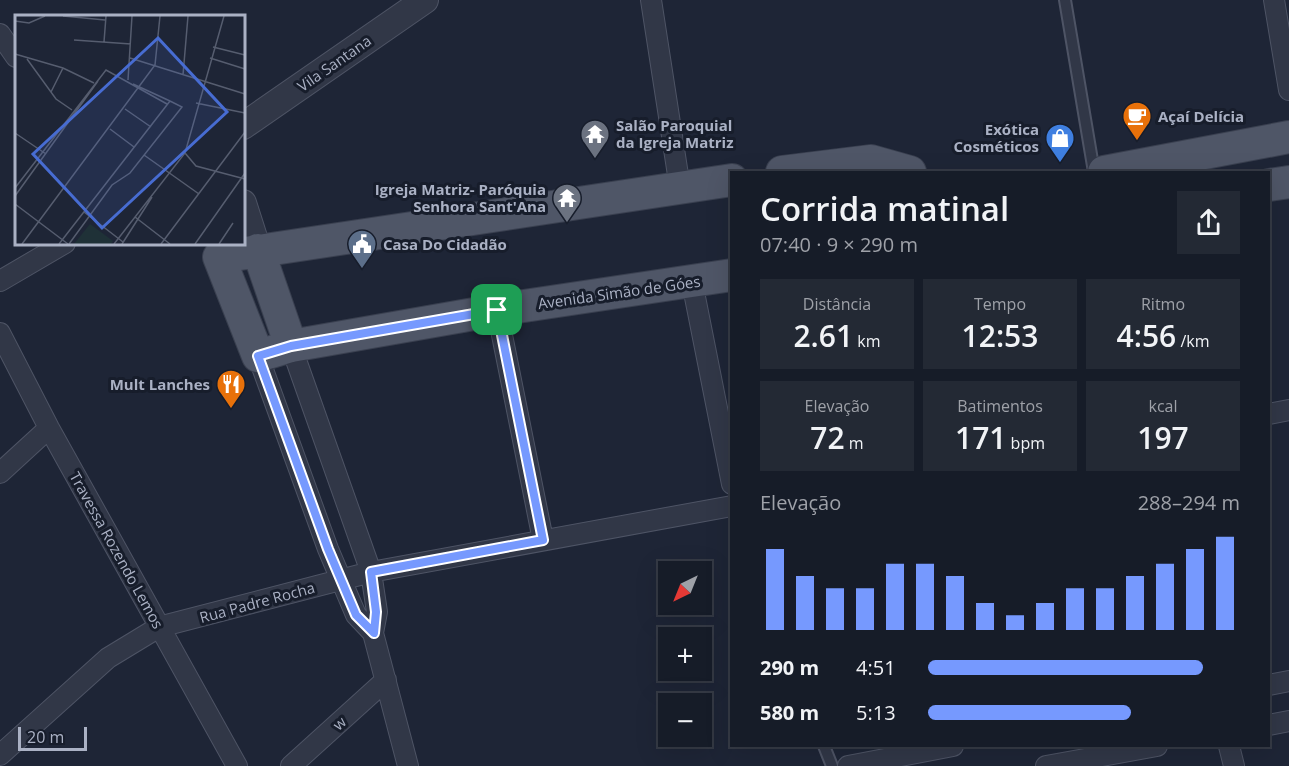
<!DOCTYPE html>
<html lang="pt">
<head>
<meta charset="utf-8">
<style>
	body { margin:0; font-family:"Open Sans",sans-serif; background:#232934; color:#f1f3f6; height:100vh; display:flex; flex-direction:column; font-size:22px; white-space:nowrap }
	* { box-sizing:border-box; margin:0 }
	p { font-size:20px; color:#9ea1a8 }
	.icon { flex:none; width:33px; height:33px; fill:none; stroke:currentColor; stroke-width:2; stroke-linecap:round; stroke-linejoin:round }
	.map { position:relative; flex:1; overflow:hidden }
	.sheet { position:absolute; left:730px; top:171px; width:540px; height:576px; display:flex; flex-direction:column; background:#161c28; border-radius:0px; box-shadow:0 6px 24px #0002,0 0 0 2px #353a45 }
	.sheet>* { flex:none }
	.needle { width:39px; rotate:223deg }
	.tools { position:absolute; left:658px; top:561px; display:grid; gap:12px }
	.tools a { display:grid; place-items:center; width:54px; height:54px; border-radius:0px; background:#161c28; box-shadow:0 6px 24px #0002,0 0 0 2px #353a45; font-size:30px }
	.scale { position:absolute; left:18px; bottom:15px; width:69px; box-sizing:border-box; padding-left:6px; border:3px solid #aab1c4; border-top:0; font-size:16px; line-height:21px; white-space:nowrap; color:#aab1c4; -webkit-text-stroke:4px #171d2b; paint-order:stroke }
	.pin { position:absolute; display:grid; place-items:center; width:51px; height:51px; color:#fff; margin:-26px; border-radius:12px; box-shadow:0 3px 9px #0006 }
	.round { display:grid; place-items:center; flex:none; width:63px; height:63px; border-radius:0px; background:#232934 }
	.summary { display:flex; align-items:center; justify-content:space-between; height:102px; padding:0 30px }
	h1 { font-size:33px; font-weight:600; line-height:45px }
	.metrics { display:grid; grid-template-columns:repeat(3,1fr); gap:9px; height:102px; padding:6px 30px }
	.metrics div { display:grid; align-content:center; border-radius:0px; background:#232934; text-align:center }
	.metrics b { font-size:30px; font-weight:600 }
	.metrics small { font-size:16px; font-weight:400 }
	.metrics p { font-size:16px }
	.chart { height:168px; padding:12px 30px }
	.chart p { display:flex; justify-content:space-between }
	.chart svg { width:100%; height:108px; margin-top:6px; stroke:#7699fe; stroke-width:6 }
	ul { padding:0 30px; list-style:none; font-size:20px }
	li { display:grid; grid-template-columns:96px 72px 1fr; align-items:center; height:45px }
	li i { height:15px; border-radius:8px; background:#7699fe }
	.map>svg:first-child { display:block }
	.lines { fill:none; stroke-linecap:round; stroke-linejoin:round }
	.service-casing { stroke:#4e5465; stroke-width:14 }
	.minor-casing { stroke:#4e5465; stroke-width:22 }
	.tertiary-casing { stroke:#4e5465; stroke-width:28 }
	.primary-casing { stroke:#3a4050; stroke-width:34 }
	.service { stroke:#313747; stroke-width:10 }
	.minor { stroke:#313747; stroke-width:20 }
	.tertiary { stroke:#313747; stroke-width:26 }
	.primary { stroke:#4f5667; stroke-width:32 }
	.route-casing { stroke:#fff; stroke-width:12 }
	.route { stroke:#7699fe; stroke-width:8 }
	.labels { text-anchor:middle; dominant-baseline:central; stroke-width:6; stroke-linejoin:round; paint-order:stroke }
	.street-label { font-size:15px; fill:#aab1c4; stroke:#171d2b }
	.poi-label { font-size:15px; font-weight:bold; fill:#aab1c4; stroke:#171d2b; text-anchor:start }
	.inset-road { fill:none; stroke:#565d6f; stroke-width:1.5 }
	.view { fill:#476cd2; fill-opacity:0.15; stroke:#476cd2; stroke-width:3 }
	.inset-edge { fill:none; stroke:#aab1c4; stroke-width:3 }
</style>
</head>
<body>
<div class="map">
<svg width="1289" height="766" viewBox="0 0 1289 766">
	<rect width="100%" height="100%" fill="#1e2536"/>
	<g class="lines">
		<g class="service-casing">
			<path id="service" d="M 1065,0 L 1094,172
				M 824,746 L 832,766"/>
		</g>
		<g class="minor-casing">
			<path id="minor" d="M 651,0 L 680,188
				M 1274,0 L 1289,90
				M 0,34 L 16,57
				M 0,281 L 65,243
				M 692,282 L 732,484
				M 497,310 L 543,540
				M 0,333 L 49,428 L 237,766
				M 291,346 L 371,572 L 377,612 L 373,633 L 408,766
				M 258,356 L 328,549 L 356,615 L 373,633
				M 1269,414 L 1289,410
				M 0,473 L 49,428
				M 1269,685 L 1289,681
				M 1269,725 L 1289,721
				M 1229,746 L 1234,766
				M 0,755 L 108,658 L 159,627 L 371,572 L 732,506
				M 291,766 L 386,680
				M 848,766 L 953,746
				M 1046,766 L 1157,746"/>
		</g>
		<g class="tertiary-casing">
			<path id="tertiary" d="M 243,126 L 425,0
				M 243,203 L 258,250"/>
		</g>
		<g class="primary-casing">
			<path id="primary" d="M 782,172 L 871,161 L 910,172
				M 1104,172 L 1289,137
				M 732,180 L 219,257 L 258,356 L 291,346 L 497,310 L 732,275
				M 1269,185 L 1289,182
				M 258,250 L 291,346"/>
		</g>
		<use href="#service" class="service"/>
		<use href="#minor" class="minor"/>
		<use href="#tertiary" class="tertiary"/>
		<use href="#primary" class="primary"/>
	</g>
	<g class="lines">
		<g class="route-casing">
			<path id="route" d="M 497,310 L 543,540 L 371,572 L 376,612 L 374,633 L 356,615 L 328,549 L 258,356 L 291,346 Z"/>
		</g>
		<use href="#route" class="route"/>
	</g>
	<defs>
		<g id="cafe-pin" transform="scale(1.5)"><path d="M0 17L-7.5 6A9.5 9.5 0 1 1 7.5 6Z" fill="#e8710a" stroke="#171d2b"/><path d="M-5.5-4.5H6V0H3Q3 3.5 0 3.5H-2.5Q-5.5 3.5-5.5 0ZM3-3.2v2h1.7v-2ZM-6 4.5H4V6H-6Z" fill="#fff"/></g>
		<g id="temple-pin" transform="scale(1.5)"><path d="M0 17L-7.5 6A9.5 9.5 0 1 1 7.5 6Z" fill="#6b7280" stroke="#171d2b"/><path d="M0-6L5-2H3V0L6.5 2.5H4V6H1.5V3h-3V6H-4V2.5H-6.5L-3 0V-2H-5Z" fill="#fff"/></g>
		<g id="shop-pin" transform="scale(1.5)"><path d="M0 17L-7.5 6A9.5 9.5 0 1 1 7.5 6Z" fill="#3f7fe0" stroke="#171d2b"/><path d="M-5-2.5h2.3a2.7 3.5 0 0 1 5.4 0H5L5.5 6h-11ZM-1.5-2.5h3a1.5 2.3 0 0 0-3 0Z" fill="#fff"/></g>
		<g id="civic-pin" transform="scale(1.5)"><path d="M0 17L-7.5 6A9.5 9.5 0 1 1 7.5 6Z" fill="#5c6f8a" stroke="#171d2b"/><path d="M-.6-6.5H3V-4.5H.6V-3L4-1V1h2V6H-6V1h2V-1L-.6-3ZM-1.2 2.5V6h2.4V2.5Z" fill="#fff"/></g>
		<g id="restaurant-pin" transform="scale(1.5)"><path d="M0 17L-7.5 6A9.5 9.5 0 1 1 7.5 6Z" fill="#e8710a" stroke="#171d2b"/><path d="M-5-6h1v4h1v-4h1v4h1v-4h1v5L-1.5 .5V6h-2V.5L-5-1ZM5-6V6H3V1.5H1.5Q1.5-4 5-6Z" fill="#fff"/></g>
	</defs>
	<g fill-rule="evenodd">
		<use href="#cafe-pin" x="1137" y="116"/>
		<use href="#temple-pin" x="595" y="134"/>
		<use href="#shop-pin" x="1060" y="138"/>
		<use href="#temple-pin" x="567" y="198"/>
		<use href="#civic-pin" x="362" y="244"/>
		<use href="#restaurant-pin" x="231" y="384"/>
	</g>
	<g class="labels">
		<g class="street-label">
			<text transform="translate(334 63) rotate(-35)">Vila Santana</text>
			<text transform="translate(619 292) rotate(-8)">Avenida Simão de Góes</text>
			<text transform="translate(117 550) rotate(61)">Travessa Rozendo Lemos</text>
			<text transform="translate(257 602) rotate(-15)">Rua Padre Rocha</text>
			<text transform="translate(339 723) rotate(-42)">w</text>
		</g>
		<g class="poi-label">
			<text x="1158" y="116">Açaí Delícia</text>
			<text x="616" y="125">Salão Paroquial<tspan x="616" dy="17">da Igreja Matriz</tspan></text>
			<text x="1039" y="129" text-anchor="end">Exótica<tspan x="1039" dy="17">Cosméticos</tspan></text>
			<text x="546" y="189" text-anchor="end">Igreja Matriz- Paróquia<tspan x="546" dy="17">Senhora Sant'Ana</tspan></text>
			<text x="383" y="244">Casa Do Cidadão</text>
			<text x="210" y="384" text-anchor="end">Mult Lanches</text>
		</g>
	</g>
	<g transform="translate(15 15)">
		<rect width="230" height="230" fill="#1e2536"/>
		<path d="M 75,209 L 98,226 L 96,229 L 59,229 Z" fill="#1f3137"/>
		<path class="inset-road" d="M 48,1 L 90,5M 0,6 L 14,8 L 30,1M 59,25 L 116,29M 89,27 L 91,1M 198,32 L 230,40M 0,39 L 48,53 L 79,68M 115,43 L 230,79M 195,43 L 230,54M 12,44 L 41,84 L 57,95M 168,60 L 173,1M 113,65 L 117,1M 118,69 L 155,86M 36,77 L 48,53M 181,88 L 230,98M 110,94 L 136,112M 95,114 L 119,132M 0,118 L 31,139M 170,138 L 181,151 L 230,164M 129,140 L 184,179M 0,173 L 91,55 L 152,89M 0,181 L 83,66M 0,189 L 53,229M 69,197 L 108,227M 120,202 L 155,229M 7,229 L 140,50 L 145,1M 44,229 L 155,86 L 167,92 L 115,158 L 97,170 L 54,229M 99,229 L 170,138 L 209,1M 107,229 L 137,182M 146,229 L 230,117M 180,229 L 230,158M 204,229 L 218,208"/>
		<path class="view" d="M 143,23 L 212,97 L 87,213 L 18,139 Z"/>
		<rect width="230" height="230" class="inset-edge"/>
	</g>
</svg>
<div class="tools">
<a><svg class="needle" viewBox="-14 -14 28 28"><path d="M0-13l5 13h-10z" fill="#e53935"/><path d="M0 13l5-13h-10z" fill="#9ea1a8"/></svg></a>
<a>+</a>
<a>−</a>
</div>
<div class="scale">20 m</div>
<div class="pin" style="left:497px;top:310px;background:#1e9e55"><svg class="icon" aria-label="arrive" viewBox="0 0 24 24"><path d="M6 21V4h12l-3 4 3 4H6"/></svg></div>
<section class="sheet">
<div class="summary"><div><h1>Corrida matinal</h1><p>07:40 · 9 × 290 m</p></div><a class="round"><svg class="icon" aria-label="share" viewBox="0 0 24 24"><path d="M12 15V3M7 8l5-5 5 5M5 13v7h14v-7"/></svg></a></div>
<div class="metrics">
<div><p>Distância</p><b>2.61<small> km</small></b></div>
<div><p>Tempo</p><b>12:53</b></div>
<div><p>Ritmo</p><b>4:56<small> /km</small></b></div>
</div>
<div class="metrics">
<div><p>Elevação</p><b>72<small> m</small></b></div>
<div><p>Batimentos</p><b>171<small> bpm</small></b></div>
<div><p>kcal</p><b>197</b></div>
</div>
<div class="chart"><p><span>Elevação</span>288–294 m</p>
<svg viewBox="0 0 160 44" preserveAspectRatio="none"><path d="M5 44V11M15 44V22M25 44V27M35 44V27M45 44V17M55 44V17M65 44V22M75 44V33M85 44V38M95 44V33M105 44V27M115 44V27M125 44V22M135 44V17M145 44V11M155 44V6"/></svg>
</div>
<ul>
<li><b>290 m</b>4:51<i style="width:88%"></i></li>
<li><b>580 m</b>5:13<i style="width:65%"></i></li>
</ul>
</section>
</div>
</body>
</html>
